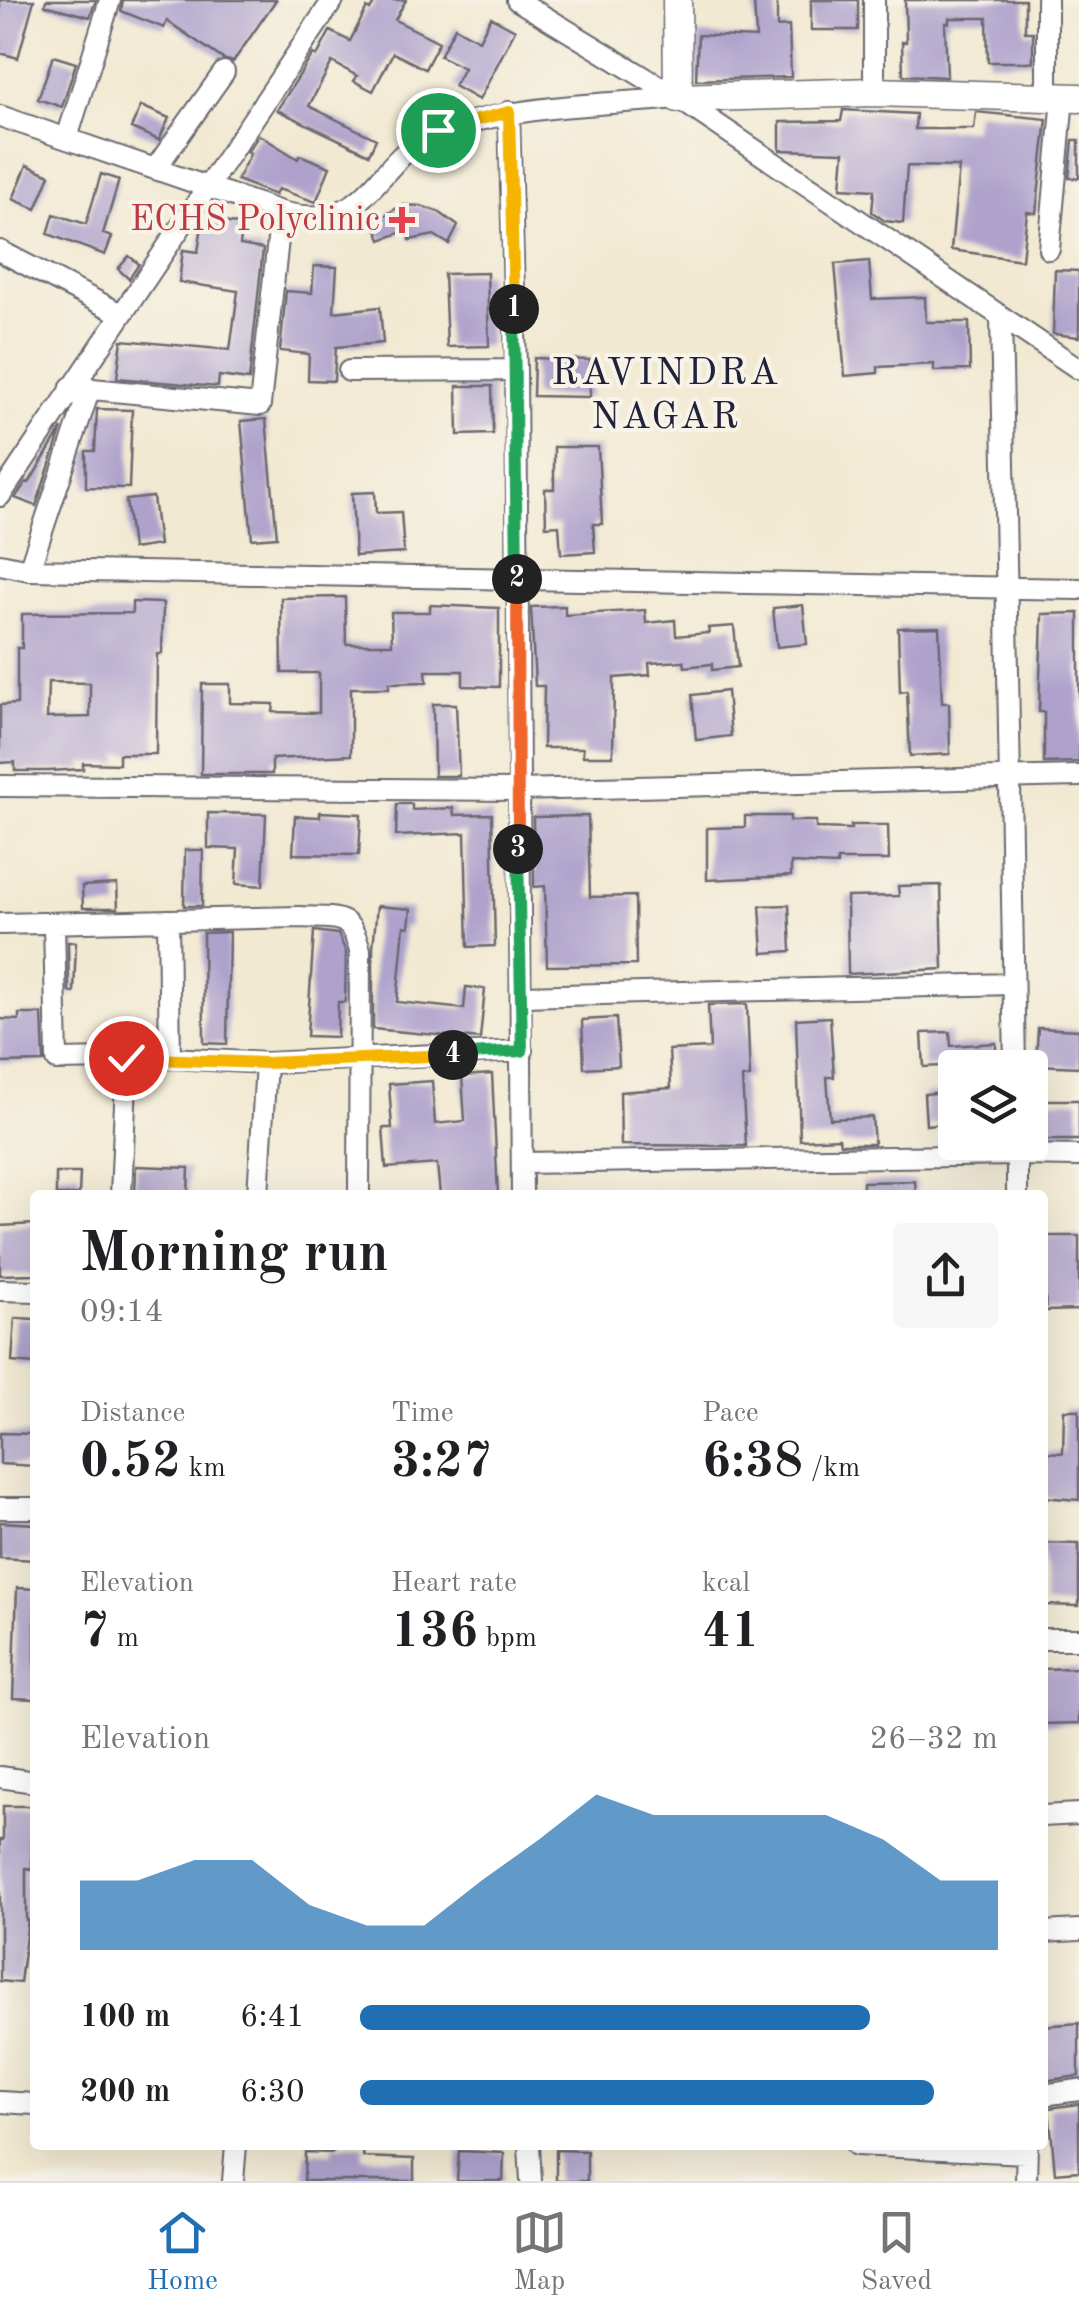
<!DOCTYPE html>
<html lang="en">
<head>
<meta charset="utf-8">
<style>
	body { margin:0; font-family:"Old Standard TT",serif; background:#f6f6f6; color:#202124; height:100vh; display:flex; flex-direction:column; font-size:38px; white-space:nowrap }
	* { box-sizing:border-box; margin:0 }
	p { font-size:32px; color:#757577 }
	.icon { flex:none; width:55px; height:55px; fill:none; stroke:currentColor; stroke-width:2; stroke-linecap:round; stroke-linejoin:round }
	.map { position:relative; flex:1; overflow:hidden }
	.sheet { position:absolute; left:30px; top:1190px; width:1018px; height:960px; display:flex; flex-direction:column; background:#fff; border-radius:10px; box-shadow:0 10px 40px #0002 }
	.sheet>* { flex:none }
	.fabs { position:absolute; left:938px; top:1050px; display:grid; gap:20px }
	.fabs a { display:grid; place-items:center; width:110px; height:110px; border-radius:10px; background:#fff; box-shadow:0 10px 40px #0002; font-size:50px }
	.pin { position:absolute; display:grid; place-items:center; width:85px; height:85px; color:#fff; margin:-42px; border:5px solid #fff; border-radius:50%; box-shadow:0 2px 10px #0007 }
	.km { position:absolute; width:50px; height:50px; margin:-25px; border-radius:50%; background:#222; color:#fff; font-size:28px; line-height:50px; text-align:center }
	.round { display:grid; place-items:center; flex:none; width:105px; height:105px; border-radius:10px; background:#f6f6f6 }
	.headline { display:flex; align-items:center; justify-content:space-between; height:170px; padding:0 50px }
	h1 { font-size:55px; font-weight:700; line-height:75px }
	.metrics { display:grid; grid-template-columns:repeat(3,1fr); gap:15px; height:170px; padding:10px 50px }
	.metrics div { display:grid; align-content:center }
	.metrics b { font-size:50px; font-weight:700 }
	.metrics small { font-size:28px; font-weight:400 }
	.metrics p { font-size:28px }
	.chart { height:280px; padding:20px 50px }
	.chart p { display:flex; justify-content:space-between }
	.chart svg { width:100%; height:180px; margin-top:10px; fill:#1f6fb2; opacity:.7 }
	ul { padding:0 50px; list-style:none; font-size:32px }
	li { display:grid; grid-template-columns:160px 120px 1fr; align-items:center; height:75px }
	li i { height:25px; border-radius:12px; background:#1f6fb2 }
	.dock { display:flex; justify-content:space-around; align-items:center; height:140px; border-top:2px solid #e0e0e0; background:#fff; font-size:28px; color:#757577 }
	.dock a { display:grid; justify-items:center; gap:5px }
	.dock .current { color:#1f6fb2 }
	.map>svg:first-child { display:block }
	.building { fill:#aea2cc; fill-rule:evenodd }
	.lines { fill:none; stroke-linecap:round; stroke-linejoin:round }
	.street-casing { stroke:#6b6870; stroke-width:24 }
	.secondary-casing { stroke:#6b6870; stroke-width:31 }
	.street { stroke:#fff; stroke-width:20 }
	.secondary { stroke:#fff; stroke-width:28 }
	.split-1-casing { stroke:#fff; stroke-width:20 }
	.split-2-casing { stroke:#fff; stroke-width:20 }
	.split-3-casing { stroke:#fff; stroke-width:20 }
	.split-4-casing { stroke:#fff; stroke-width:20 }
	.split-5-casing { stroke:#fff; stroke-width:20 }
	.split-1 { stroke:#f5b400; stroke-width:12 }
	.split-2 { stroke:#22a559; stroke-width:12 }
	.split-3 { stroke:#f0652b; stroke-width:12 }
	.split-4 { stroke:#22a559; stroke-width:12 }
	.split-5 { stroke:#f5b400; stroke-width:12 }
	.health-dot { fill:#e0444e; stroke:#f7f3e8; stroke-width:4 }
	.labels { text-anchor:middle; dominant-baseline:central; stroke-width:8; stroke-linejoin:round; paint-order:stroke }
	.health-label { font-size:35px; fill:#be3a42; stroke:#f7f3e8; text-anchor:end }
	.neighbourhood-label { font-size:38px; letter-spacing:2.5px; fill:#22223b; stroke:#f7f3e8 }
</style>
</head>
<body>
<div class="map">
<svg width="1079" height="2181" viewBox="0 0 1079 2181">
	<rect width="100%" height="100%" fill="#f7f3e8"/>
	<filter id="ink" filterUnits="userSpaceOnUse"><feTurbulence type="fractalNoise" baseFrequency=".01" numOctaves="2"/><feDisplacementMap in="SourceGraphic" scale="20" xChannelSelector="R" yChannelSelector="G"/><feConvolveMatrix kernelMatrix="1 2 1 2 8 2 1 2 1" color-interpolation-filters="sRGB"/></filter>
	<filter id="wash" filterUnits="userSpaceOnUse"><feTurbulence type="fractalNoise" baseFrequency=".0048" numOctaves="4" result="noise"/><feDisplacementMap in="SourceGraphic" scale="40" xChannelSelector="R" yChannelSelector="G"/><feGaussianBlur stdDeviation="2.25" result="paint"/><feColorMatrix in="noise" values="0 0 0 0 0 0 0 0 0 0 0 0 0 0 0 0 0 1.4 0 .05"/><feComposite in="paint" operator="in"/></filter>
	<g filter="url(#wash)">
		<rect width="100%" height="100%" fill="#f2e9d2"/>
		<g id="blocks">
			<path class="building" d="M 0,0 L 34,0 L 18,58 L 0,53 Z
				M 46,0 L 96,0 L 90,17 L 45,5 Z
				M 123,0 L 276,0 L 233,62 L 223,59 L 167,21 L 164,28 L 121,11 Z
				M 376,0 L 406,0 L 395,20 L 439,42 L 425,69 L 393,53 L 373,91 L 354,81 L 357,76 L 332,62 L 309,106 L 376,139 L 369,154 L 277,110 L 313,54 L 317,56 L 330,31 L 350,41 L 367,8 L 370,10 Z
				M 754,0 L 777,0 L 777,27 L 789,26 L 791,77 L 696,80 L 698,35 L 756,38 Z
				M 811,0 L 858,0 L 858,30 L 811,30 Z
				M 905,0 L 1025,0 L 1025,32 L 1033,32 L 1033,62 L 988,62 L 987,18 L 949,18 L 949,23 L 945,23 L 947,77 L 903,75 L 902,42 L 906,42 Z
				M 491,17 L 515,30 L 479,100 L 454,86 L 464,68 L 440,56 L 455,27 L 479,40 Z
				M 53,56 L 76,63 L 62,107 L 38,99 Z
				M 141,106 L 169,118 L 159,140 L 131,128 Z
				M 843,110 L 916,114 L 915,129 L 974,129 L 976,112 L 1047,119 L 1036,213 L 1027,212 L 1022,260 L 951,250 L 959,167 L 907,166 L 903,223 L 885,221 L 872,212 L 874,190 L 841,188 L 844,152 L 780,150 L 780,122 L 841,121 Z
				M 259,135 L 298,159 L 300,155 L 330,167 L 316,202 L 278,189 L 275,195 L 237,180 L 250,154 L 247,152 Z
				M 1073,140 L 1079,140 L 1079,178 L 1069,178 Z
				M 27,165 L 50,175 L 36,209 L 13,199 Z
				M 101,174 L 119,180 L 103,234 L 112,237 L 105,255 L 48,234 L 54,214 L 86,224 Z
				M 402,205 L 421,206 L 439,212 L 458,226 L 449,244 L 434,235 L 410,240 L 408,230 L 381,240 L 374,222 Z
				M 203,219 L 243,225 L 240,245 L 263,249 L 249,380 L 219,376 L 218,387 L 117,378 L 122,340 L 230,350 L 238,291 L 179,282 L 183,250 L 198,252 Z
				M 129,256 L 139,264 L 129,279 L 118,269 Z
				M 869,261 L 872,299 L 925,297 L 926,322 L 969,322 L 970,370 L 934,371 L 934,364 L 878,367 L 878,373 L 845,376 L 835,264 Z
				M 314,266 L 337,267 L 334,312 L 380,307 L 383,343 L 336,347 L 334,381 L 308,380 L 309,354 L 280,351 L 286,291 L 312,293 Z
				M 1055,270 L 1079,271 L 1079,337 L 1053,334 Z
				M 487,273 L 489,346 L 447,347 L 444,274 Z
				M 534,358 L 590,360 L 590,397 L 533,396 Z
				M 457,386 L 492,386 L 493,434 L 458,435 Z
				M 97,409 L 132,410 L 129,488 L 86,487 L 86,451 L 95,451 Z
				M 266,419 L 277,537 L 252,539 L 241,421 Z
				M 62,428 L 36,506 L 15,498 L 26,482 L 29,483 Z
				M 554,447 L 598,447 L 602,524 L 593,524 L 595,552 L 561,554 L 559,525 L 546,526 L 545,489 L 554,489 Z
				M 375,492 L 376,513 L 401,512 L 404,553 L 355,556 L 352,493 Z
				M 153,497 L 159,545 L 132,549 L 126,500 Z
				M 345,597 L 346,644 L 392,644 L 391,612 L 430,612 L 430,605 L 499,608 L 499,687 L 463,686 L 463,671 L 426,671 L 427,682 L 389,683 L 389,688 L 351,688 L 351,755 L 272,759 L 272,774 L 201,774 L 202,684 L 230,684 L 230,703 L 274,704 L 273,712 L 319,713 L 319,673 L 282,673 L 281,598 Z
				M 132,602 L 163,603 L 162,654 L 157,654 L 156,754 L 119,754 L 119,764 L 83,763 L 83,769 L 49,771 L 15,771 L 15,762 L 0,763 L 0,705 L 17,704 L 17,648 L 22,648 L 22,614 L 132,613 ZM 48,682 L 90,683 L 90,717 L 47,718 Z
				M 803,605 L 807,644 L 777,647 L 773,608 Z
				M 565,606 L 565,615 L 645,610 L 646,623 L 675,620 L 676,636 L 709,633 L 708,628 L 734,626 L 738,667 L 712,670 L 712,664 L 685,667 L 684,661 L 649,663 L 650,675 L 614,678 L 613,756 L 583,756 L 583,748 L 543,748 L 544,686 L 535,686 L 531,607 Z
				M 1079,613 L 1079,762 L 1044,763 L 1044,712 L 1039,712 L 1042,614 Z
				M 939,627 L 942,703 L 949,703 L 950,754 L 910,756 L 907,691 L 900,692 L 898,628 Z
				M 727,691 L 731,736 L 696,740 L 692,695 Z
				M 433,704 L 456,704 L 459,776 L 434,776 Z
				M 397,804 L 412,804 L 412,810 L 453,808 L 454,815 L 492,814 L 495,946 L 468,947 L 465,833 L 396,836 Z
				M 320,812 L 361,814 L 359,855 L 293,854 L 295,816 L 320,817 Z
				M 208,813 L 266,814 L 263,886 L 236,884 L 238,849 L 208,848 Z
				M 588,816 L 590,897 L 635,896 L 636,965 L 547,966 L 545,886 L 534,887 L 533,817 Z
				M 745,816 L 790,816 L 790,821 L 816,821 L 816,828 L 851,829 L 851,825 L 888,825 L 889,860 L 837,860 L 837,865 L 791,863 L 791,876 L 707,880 L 707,828 L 745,827 Z
				M 185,850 L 203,850 L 202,906 L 184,906 Z
				M 117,884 L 118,908 L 83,908 L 82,886 Z
				M 941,885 L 943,969 L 848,974 L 847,897 L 899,896 L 898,886 Z
				M 789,905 L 791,951 L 763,953 L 760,906 Z
				M 377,906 L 411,909 L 409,927 L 404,926 L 397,1002 L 464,1009 L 466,987 L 485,989 L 480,1039 L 373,1029 L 373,947 Z
				M 314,931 L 338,934 L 346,952 L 345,1002 L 338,1002 L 337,1037 L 307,1036 Z
				M 229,932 L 227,1044 L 204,1043 L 203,933 Z
				M 68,942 L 76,942 L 74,993 L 69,992 Z
				M 747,1004 L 750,1077 L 742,1078 L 746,1146 L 621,1145 L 620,1092 L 671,1088 L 669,1050 L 710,1048 L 708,1005 Z
				M 19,1014 L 42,1014 L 44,1062 L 0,1063 L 0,1019 L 19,1020 Z
				M 830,1017 L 834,1077 L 827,1077 L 830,1119 L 872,1117 L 874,1144 L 840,1144 L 839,1138 L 800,1140 L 796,1019 Z
				M 616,1018 L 619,1066 L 584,1068 L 582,1020 Z
				M 1038,1028 L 1079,1030 L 1079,1067 L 1036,1065 Z
				M 950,1032 L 951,1046 L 996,1043 L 997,1063 L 924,1067 L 922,1033 Z
				M 492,1074 L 498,1195 L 440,1195 L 437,1164 L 386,1168 L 383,1128 L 392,1128 L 389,1084 L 432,1081 L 435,1124 L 465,1121 L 462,1076 Z
				M 954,1091 L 955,1122 L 926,1125 L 924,1094 Z
				M 1033,1100 L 1079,1100 L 1079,1140 L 1033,1140 Z
				M 136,1166 L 189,1168 L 188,1195 L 135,1195 Z
				M 56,1173 L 80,1173 L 79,1195 L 56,1195 Z
				M 915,1181 L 916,1195 L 863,1195 L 863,1182 Z
				M 35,1224 L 35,1274 L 0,1275 L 0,1226 Z
				M 1042,1236 L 1079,1236 L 1079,1310 L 1046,1311 Z
				M 15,1318 L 35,1319 L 35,1364 L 12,1362 Z
				M 1064,1410 L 1079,1410 L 1079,1500 L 1042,1497 L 1042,1452 L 1063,1453 Z
				M 0,1433 L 35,1434 L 35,1466 L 0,1464 Z
				M 0,1522 L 35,1524 L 35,1560 L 0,1558 Z
				M 1042,1543 L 1079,1544 L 1079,1606 L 1044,1605 Z
				M 17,1588 L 35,1589 L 35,1699 L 13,1698 Z
				M 1078,1668 L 1079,1723 L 1042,1724 L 1042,1669 Z
				M 3,1806 L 31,1806 L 32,1869 L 26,1868 L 26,1920 L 28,1920 L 20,1983 L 0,1981 L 0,1840 L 3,1840 Z
				M 1079,2023 L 1079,2076 L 1042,2081 L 1042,2026 Z
				M 1079,2104 L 1079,2171 L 1055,2173 L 1049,2108 Z
				M 333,2145 L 364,2145 L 363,2157 L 414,2159 L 414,2181 L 304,2181 L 305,2152 L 333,2153 Z
				M 556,2150 L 587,2151 L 587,2181 L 556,2181 Z
				M 459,2151 L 504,2153 L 503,2181 L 457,2181 Z"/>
		</g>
	</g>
	<g filter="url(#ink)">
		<use href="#blocks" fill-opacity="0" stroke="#6b6870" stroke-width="2.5"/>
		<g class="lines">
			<g class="street-casing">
				<path id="street" d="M 517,0 L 678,98 L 1079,369
					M 1047,0 L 1047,98
					M 874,92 L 874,0
					M 509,112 L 516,370 L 522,1195
					M 0,116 L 281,212 C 370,235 370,165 434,132 C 445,127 459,125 471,122 C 538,105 609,104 678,98
					M 67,138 L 110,0
					M 155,169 L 224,72
					M 1049,249 L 1063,98
					M 0,251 L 121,314
					M 1001,318 C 1008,568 1008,817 1015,1068
					M 349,371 L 516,370
					M 71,387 L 260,405 L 281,212
					M 0,496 L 333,0
					M 0,564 L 29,570 L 1079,589
					M 29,570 L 90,388
					M 0,786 L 517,790 L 1079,776
					M 168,920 L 170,1058
					M 54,923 L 57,1060 L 170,1058 L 266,1063 L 522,1051
					M 0,924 L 300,917 C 335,919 350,911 360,950 L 359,1195
					M 521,996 L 1012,984
					M 1017,1142 L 1017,1195
					M 522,1163 L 1017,1155 L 1079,1156
					M 121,1195 L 127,1058
					M 258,1195 L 266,1063
					M 0,1290 L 35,1291
					M 0,1508 L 35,1508
					M 1042,1639 L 1079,1639
					M 0,1777 L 35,1782
					M 1042,1816 L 1079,1814
					M 1042,1932 L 1079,1930
					M 1042,2095 L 1079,2090
					M 0,2102 L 35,2104
					M 529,2145 L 531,2181
					M 856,2145 L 1026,2153
					M 233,2181 L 236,2145
					M 1026,2181 L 1027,2145"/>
			</g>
			<g class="secondary-casing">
				<path id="secondary" d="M 677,0 L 678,98 L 874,92 L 1079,98"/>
			</g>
			<use href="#street" class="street"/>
			<use href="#secondary" class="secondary"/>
		</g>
	</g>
	<g class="lines" filter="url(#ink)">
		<g class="split-1-casing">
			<path id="split-1" d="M 438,130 L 509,112 L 514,309"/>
		</g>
		<g class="split-2-casing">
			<path id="split-2" d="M 514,309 L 517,579"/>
		</g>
		<g class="split-3-casing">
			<path id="split-3" d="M 517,579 L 518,849"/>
		</g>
		<g class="split-4-casing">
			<path id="split-4" d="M 453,1055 L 522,1051 L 518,849"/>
		</g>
		<g class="split-5-casing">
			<path id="split-5" d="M 126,1058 L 266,1063 L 453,1055"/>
		</g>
		<use href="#split-1" class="split-1"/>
		<use href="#split-2" class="split-2"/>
		<use href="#split-3" class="split-3"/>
		<use href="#split-4" class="split-4"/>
		<use href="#split-5" class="split-5"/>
	</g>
	<path class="health-dot" d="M397 205h10v10h10v10h-10v10h-10v-10h-10v-10h10z"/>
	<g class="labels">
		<g class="health-label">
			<text x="380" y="220">ECHS Polyclinic</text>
		</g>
		<g class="neighbourhood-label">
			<text x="666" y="374">RAVINDRA<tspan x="666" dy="44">NAGAR</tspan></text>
		</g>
	</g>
</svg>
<div class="fabs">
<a><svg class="icon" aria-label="layers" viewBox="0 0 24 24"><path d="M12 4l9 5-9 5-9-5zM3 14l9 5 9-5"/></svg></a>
</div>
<div class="pin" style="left:438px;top:130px;background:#1e9e55"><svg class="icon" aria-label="arrive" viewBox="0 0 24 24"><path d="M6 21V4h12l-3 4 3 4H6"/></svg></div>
<div class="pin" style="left:126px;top:1058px;background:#d93025"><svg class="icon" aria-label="check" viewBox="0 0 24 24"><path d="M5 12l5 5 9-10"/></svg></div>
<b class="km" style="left:514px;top:309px">1</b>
<b class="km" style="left:517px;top:579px">2</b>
<b class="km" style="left:518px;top:849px">3</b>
<b class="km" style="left:453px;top:1055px">4</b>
<section class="sheet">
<div class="headline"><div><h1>Morning run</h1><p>09:14</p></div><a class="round"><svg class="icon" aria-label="share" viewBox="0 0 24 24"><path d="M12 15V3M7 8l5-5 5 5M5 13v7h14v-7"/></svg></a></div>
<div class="metrics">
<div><p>Distance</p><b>0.52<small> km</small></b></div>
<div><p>Time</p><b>3:27</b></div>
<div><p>Pace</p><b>6:38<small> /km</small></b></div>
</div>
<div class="metrics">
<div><p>Elevation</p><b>7<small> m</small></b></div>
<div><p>Heart rate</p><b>136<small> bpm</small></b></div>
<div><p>kcal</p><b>41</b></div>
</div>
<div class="chart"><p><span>Elevation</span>26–32 m</p>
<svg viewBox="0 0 160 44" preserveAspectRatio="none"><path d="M0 44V27L10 27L20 22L30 22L40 33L50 38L60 38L70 27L80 17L90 6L100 11L110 11L120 11L130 11L140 17L150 27L160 27V44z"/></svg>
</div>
<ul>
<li><b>100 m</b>6:41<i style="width:80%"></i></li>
<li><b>200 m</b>6:30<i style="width:90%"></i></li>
</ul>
</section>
</div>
<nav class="dock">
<a class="current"><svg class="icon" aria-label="home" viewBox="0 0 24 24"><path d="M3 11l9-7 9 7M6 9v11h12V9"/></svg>Home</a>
<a><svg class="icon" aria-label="map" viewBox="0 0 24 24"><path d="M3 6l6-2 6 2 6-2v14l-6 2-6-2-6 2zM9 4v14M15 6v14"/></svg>Map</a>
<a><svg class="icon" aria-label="saved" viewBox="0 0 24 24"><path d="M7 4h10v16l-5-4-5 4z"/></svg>Saved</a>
</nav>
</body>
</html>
